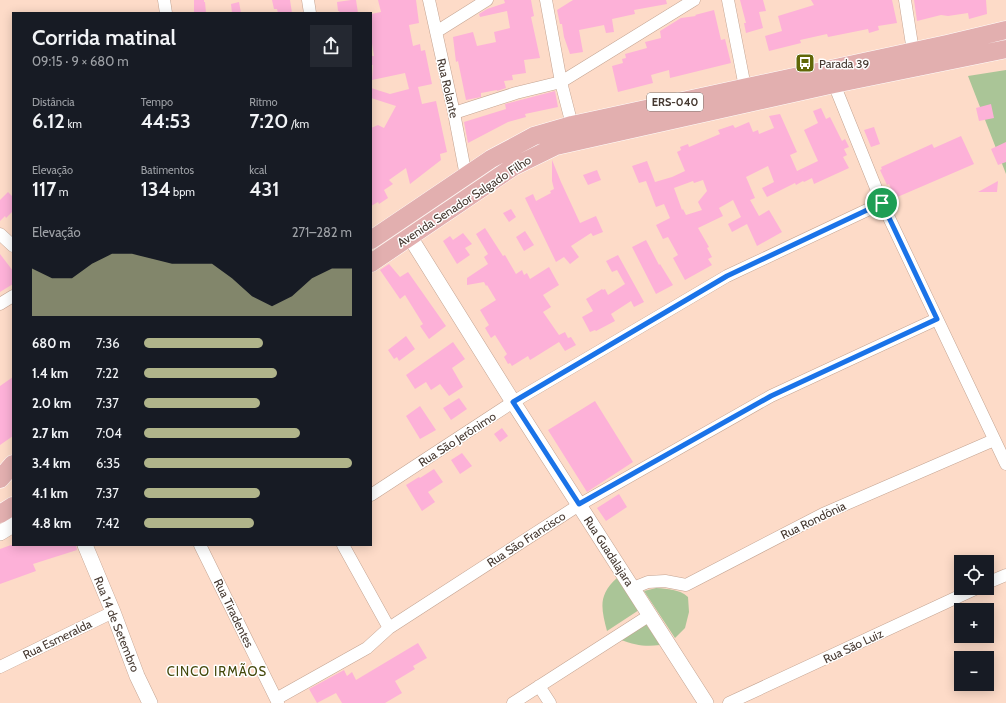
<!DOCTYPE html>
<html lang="pt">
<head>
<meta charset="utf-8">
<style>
	body { margin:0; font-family:Cabin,sans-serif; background:#242831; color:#f1f3f6; height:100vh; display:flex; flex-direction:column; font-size:15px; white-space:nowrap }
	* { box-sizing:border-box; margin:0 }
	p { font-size:13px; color:#9ea1a6 }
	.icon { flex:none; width:22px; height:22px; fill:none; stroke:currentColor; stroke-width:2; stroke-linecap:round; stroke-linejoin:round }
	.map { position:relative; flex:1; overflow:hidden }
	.panel { position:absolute; left:12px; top:12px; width:360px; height:534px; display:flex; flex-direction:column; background:#171b24; border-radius:0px; box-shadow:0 2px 10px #0003 }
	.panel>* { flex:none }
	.tools { position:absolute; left:954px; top:555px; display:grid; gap:8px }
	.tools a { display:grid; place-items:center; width:40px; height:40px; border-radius:0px; background:#171b24; box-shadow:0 2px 10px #0003; font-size:20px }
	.pin { position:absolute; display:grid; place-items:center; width:34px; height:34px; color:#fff; margin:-17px; border:2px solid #fff; border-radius:50%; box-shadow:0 1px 4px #0007 }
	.round { display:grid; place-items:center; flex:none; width:42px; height:42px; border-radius:0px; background:#242831 }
	.summary { display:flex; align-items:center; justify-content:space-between; height:68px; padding:0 20px }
	h1 { font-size:22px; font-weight:600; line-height:30px }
	.figures { display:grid; grid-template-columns:repeat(3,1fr); gap:6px; height:68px; padding:4px 20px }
	.figures div { display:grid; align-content:center }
	.figures b { font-size:20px; font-weight:600 }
	.figures small { font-size:11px; font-weight:400 }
	.figures p { font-size:11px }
	.chart { height:112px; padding:8px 20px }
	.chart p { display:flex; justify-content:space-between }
	.chart svg { width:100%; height:72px; margin-top:4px; fill:#b0b48a; opacity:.7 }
	ul { padding:0 20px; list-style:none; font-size:13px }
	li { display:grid; grid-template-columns:64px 48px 1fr; align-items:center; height:30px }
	li i { height:10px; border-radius:5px; background:#b0b48a }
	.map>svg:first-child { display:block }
	.green { fill:#aac597 }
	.building { fill:#fdb1d8; fill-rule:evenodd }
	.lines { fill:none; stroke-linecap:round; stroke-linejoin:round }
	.minor-casing { stroke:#c4a492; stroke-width:13 }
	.tertiary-casing { stroke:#c4a492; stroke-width:16 }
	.primary-casing { stroke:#fff; stroke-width:19 }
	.minor { stroke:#fff; stroke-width:12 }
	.tertiary { stroke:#fff; stroke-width:15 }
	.primary { stroke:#e2afaf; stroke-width:18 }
	.route-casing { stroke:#fff; stroke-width:8 }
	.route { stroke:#1a73e8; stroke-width:5 }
	.labels { text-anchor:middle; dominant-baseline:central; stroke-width:3; stroke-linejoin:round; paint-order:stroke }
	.shield { fill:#fff; stroke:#7d746e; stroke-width:1 }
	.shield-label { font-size:11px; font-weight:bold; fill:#453830 }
	.poi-label { font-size:12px; fill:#453830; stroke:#fff; text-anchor:start }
	.street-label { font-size:12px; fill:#453830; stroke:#fff }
	.neighbourhood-label { font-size:13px; letter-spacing:1px; fill:#43480b; stroke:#fff }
</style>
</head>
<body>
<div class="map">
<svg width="1006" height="703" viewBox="0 0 1006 703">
	<rect width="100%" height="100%" fill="#fddbc8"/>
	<path class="green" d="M 1006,70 L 1006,174 L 968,76 Z
		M 617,578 L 639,610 L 607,631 C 601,608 598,595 617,578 Z
		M 656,588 C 668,589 679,589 688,597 L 689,612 L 685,628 L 675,638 L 644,591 Z
		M 646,624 L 660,645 C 645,647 635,645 621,640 Z"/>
	<path class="building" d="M 194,0 L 204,0 L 204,2 L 205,2 L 206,13 L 194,13 Z
		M 272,0 L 290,0 L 292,13 L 278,13 L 277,9 L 274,9 Z
		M 351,0 L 356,0 L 358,13 L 340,13 L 339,11 L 338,11 L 337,2 Z
		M 378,0 L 416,0 L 419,23 L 409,25 L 413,46 L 420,44 L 421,51 L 425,50 L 432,84 L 418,87 L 422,104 L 436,101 L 447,152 L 440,154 L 441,160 L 410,184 L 406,168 L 389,180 L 393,184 L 384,190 L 388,198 L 379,204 L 378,202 L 371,206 L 371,128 L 378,125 L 384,128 L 396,106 L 371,98 L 371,88 L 390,94 L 409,89 L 405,73 L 372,80 L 373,65 L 371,65 L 371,56 L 374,56 L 371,37 L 371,14 L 381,12 Z
		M 504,0 L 531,0 L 534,16 L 531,17 L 540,58 L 524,60 L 526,73 L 512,75 L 513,80 L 504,81 L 506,88 L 497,91 L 497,90 L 481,93 L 481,97 L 466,100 L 458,61 L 456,62 L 453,37 L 473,32 L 477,46 L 496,42 L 494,32 L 510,28 L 507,11 L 480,17 L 479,14 L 487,9 L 505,3 Z
		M 573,0 L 666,0 L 667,4 L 634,10 L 635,14 L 612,19 L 614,32 L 606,33 L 604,25 L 579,30 L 583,52 L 570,54 L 564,37 L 562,24 L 560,24 L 557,10 Z
		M 740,0 L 763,0 L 766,11 L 759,12 L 763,28 L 746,33 L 744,23 L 746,23 Z
		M 811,0 L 892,0 L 897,23 L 878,26 L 879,30 L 869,33 L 868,29 L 828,37 L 827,34 L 800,40 L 801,43 L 769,51 L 765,36 L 782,31 L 778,16 L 814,5 Z
		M 914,0 L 986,0 L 987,14 L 969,19 L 968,13 L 948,16 L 941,15 L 917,21 Z
		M 239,2 L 241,13 L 232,13 L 231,4 Z
		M 714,10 L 721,40 L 725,39 L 731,63 L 670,78 L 669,70 L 651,75 L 653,83 L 618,92 L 612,66 L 623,63 L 622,59 L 626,58 L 625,54 L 647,48 L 645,42 L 661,38 L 660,31 L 681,18 L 696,16 L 695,15 Z
		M 555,91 L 558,107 L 525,114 L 526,117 L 508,122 L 468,143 L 464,122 L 506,109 L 505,104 Z
		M 991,104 L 994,118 L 979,121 L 976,108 Z
		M 821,108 L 826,119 L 830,117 L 842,141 L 845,139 L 849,147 L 844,149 L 847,155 L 843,157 L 849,168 L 814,184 L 812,178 L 804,182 L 803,181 L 796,185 L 795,183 L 767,197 L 762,188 L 774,182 L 768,166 L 746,177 L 755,198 L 750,200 L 759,216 L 769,210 L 782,232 L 757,246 L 747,224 L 732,232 L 728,224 L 741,217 L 733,200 L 719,208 L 723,216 L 698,228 L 709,247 L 707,248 L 712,257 L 708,259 L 712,265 L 685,280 L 673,258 L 678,255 L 668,237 L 663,239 L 656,225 L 670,218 L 664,204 L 656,207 L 646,181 L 639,183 L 632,166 L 647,161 L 655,182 L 672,177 L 685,171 L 677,152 L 681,150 L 680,147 L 688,144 L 689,147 L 720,134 L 718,130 L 733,125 L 735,128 L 749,122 L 753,132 L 758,130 L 759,134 L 774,128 L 769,116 L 780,114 L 797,152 L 790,155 L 797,171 L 818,161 L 804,130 L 818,123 L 813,111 ZM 703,180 L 707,191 L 698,202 L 702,210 L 686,215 L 683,209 L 682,210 L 674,188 L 693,181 L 694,183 Z
		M 874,127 L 880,144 L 871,147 L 864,130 Z
		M 961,136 L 974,164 L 895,198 L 889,184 L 887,185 L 880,170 L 882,169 L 881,167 L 932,144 L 934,148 Z
		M 1006,142 L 1006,162 L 998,165 L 991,149 Z
		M 552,160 L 561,182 L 580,223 L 596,216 L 603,232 L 593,236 L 591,233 L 571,246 L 579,257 L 570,264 L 564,257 L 556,262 L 525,198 L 533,194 L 536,201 L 551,193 L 550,191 L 554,189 L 552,181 Z
		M 597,170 L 601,180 L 588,185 L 583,175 Z
		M 998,181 L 997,192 L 978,192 Z
		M 8,192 L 13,197 L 13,211 L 6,218 L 5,216 L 0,221 L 0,200 Z
		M 511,209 L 516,217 L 509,222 L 503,213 Z
		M 485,228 L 503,256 L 505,255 L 516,274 L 522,270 L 524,275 L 527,273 L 530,279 L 549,267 L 559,285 L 543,295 L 551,307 L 543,312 L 559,335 L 565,332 L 568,338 L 571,337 L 576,345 L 565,351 L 559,342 L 535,357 L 530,360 L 528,356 L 512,366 L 510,363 L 508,364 L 504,357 L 507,354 L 495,335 L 491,338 L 485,328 L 489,325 L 480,310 L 496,300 L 487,285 L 486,286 L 484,282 L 467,285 L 467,278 L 488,264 L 484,257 L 488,254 L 476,234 Z
		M 525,231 L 534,245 L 524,251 L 516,237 Z
		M 463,233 L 472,244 L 465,248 L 470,255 L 457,264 L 443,241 L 450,236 L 453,240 Z
		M 646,240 L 658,263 L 659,265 L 660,264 L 673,285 L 656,294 L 632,247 Z
		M 0,254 L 13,271 L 13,284 L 0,292 Z
		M 618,255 L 644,302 L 634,307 L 631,301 L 611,314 L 615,321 L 596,331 L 595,330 L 590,332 L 582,317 L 593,311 L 586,299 L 602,289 L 603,290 L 605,289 L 608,295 L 625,284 L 617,270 L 612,272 L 606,261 Z
		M 389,264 L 400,277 L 408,272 L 446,326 L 429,339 L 420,326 L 423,324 L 405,295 L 400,299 L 380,270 Z
		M 406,336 L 415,349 L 399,361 L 397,357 L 394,359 L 388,350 Z
		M 453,342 L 465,359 L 452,368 L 463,387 L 449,396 L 440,384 L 431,390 L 426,382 L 415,389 L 406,375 Z
		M 13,377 L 13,436 L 0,445 L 0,386 Z
		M 459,398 L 467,409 L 451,420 L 443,408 Z
		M 595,401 L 633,462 L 587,492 L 548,430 Z
		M 420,406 L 436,430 L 420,439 L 406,416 Z
		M 502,428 L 508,436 L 500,442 L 494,434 Z
		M 462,453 L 472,466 L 460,474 L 451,460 Z
		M 434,469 L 443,482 L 428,492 L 435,502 L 422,511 L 406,485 L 419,477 L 420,478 Z
		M 619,494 L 627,507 L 606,521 L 597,508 Z
		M 11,545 L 76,545 L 77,550 L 33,564 L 36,571 L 0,584 L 0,549 Z
		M 418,643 L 427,658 L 413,666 L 415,669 L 395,681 L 402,693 L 385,703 L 342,703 L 336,693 L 317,703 L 309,689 L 344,670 L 347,676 L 352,672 L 356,680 Z"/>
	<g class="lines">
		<g class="minor-casing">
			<path id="minor" d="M 164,0 L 166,13
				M 308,0 L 310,13
				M 429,0 L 454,113 L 466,176
				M 546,0 L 561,82 L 572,125
				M 728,0 L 745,87
				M 905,0 L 913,51
				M 436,32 L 487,0
				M 834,84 L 882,203 L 1006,464
				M 454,113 L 516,93 L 561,82 L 694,0
				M 0,234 L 13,246
				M 0,304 L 13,296
				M 371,495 L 513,402 L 727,276 L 882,203
				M 200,545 L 278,703
				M 343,545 L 389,628
				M 987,583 L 1006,575
				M 633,588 L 648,582 L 665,581 L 686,585 L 823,514 L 994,440
				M 0,667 L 113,612
				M 539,686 L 550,703
				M 276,699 L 367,648 L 389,628 L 579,505 L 771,396 L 937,319
				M 513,703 L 650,615
				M 729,703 L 977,588"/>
		</g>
		<g class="tertiary-casing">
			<path id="tertiary" d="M 410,237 L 513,402 L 706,703
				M 0,533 L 13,525
				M 85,545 L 113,612 L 137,676 L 150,703"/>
		</g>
		<g class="primary-casing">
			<path id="primary" d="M 371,240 L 491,159 L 534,136 L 572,125 L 947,44 L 1006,30
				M 371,263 L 513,167 L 556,146 L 834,84 L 1006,49
				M 0,479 L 13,464
				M 0,514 L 13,506"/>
		</g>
		<use href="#minor" class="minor"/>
		<use href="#tertiary" class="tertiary"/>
		<use href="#primary" class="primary"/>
	</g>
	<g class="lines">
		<g class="route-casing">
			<path id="route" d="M 882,203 L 937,319 L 771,396 L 579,504 L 513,402 L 727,276 Z"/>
		</g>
		<use href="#route" class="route"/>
	</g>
	<defs>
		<g id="bus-square" transform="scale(1)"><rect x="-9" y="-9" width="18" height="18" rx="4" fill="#606707" stroke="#fff"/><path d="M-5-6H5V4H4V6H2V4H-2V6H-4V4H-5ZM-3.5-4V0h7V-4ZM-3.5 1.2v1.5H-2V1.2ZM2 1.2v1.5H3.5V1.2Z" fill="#fff"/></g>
	</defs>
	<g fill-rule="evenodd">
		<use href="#bus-square" x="805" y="63"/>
	</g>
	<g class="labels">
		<rect class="shield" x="647" y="93" width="56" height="18" rx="3"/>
		<g class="shield-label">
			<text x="675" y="102">ERS-040</text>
		</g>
		<g class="poi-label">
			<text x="819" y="63">Parada 39</text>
		</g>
		<g class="street-label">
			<text transform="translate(448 88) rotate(77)">Rua Rolante</text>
			<text transform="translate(464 201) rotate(-33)">Avenida Senador Salgado Filho</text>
			<text transform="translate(457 439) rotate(-33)">Rua São Jerônimo</text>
			<text transform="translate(813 520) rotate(-26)">Rua Rondônia</text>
			<text transform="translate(526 539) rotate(-33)">Rua São Francisco</text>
			<text transform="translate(609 551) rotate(57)">Rua Guadalajara</text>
			<text transform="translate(234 613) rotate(64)">Rua Tiradentes</text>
			<text transform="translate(117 624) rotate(68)">Rua 14 de Setembro</text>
			<text transform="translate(57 639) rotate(-26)">Rua Esmeralda</text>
			<text transform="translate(853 646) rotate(-25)">Rua São Luiz</text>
		</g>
		<g class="neighbourhood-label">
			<text x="217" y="671">CINCO IRMÃOS</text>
		</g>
	</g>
</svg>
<div class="tools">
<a><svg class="icon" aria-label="locate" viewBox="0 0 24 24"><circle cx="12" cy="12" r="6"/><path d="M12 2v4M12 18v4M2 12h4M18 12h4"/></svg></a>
<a>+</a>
<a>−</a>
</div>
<div class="pin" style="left:882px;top:203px;background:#1e9e55"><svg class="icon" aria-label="arrive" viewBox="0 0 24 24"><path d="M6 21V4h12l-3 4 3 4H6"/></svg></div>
<section class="panel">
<div class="summary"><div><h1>Corrida matinal</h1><p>09:15 · 9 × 680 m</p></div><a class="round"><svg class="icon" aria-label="share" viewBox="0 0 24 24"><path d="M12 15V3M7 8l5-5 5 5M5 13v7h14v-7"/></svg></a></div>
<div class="figures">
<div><p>Distância</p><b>6.12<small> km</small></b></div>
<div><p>Tempo</p><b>44:53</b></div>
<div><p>Ritmo</p><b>7:20<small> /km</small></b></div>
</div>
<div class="figures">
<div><p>Elevação</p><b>117<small> m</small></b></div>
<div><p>Batimentos</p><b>134<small> bpm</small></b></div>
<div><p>kcal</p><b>431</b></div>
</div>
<div class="chart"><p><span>Elevação</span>271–282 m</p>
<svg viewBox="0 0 160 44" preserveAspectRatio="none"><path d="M0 44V15L10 21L20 21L30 12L40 6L50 6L60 9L70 12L80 12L90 12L100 21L110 32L120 38L130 32L140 21L150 15L160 15V44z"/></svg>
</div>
<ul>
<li><b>680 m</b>7:36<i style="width:57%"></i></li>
<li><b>1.4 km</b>7:22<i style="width:64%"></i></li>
<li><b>2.0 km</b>7:37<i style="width:56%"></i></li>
<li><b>2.7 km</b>7:04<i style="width:75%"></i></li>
<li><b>3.4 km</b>6:35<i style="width:100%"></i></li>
<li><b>4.1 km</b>7:37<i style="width:56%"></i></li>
<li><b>4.8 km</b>7:42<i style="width:53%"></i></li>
</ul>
</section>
</div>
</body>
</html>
